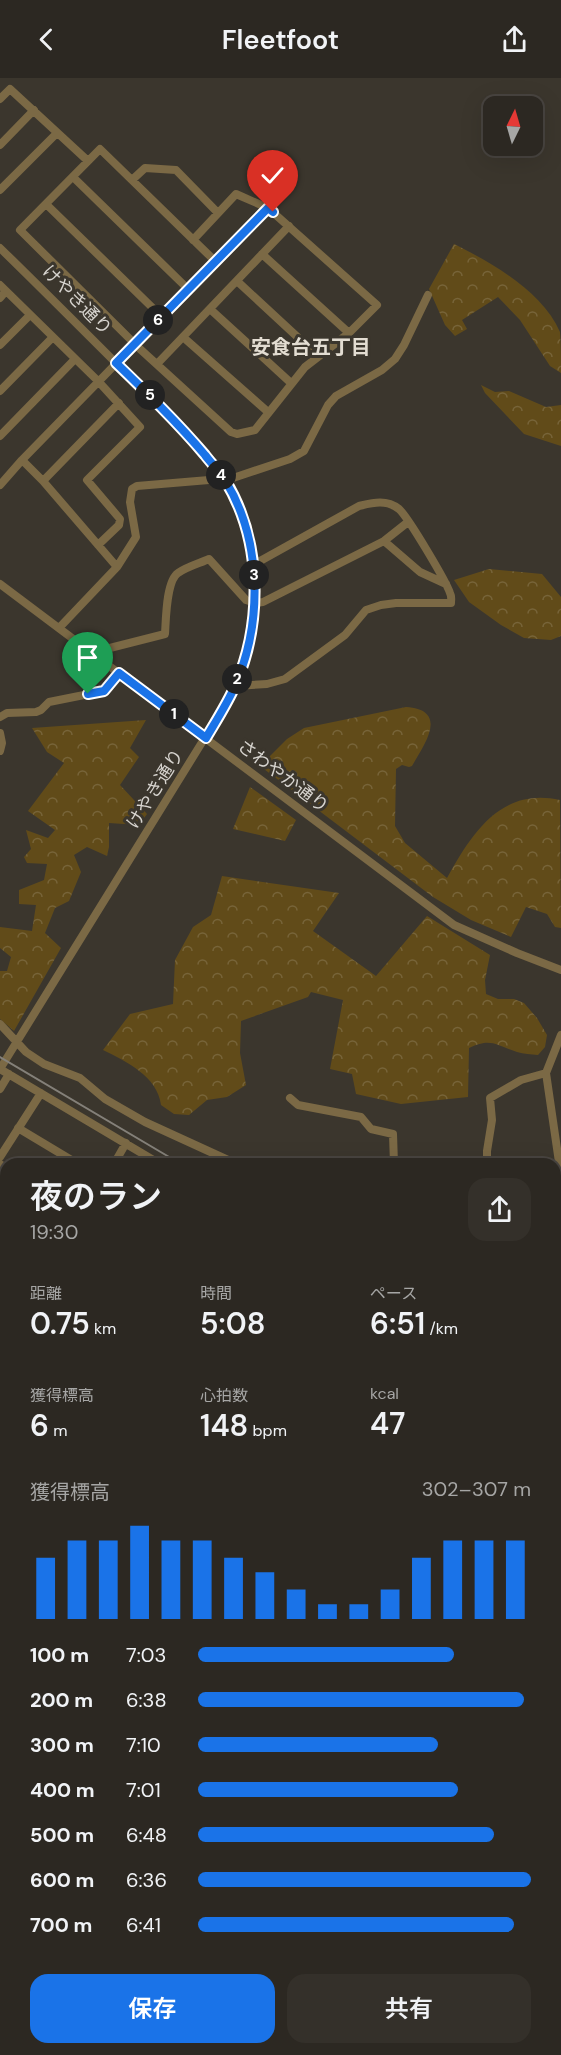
<!DOCTYPE html>
<html lang="ja">
<head>
<meta charset="utf-8">
<style>
	body { margin:0; font-family:"DM Sans","Noto Sans JP",sans-serif; background:#34302a; color:#f1f3f6; height:100vh; display:flex; flex-direction:column; font-size:22px; white-space:nowrap }
	* { box-sizing:border-box; margin:0 }
	p { font-size:20px; color:#a6a6a5 }
	.icon { flex:none; width:33px; height:33px; fill:none; stroke:currentColor; stroke-width:2; stroke-linecap:round; stroke-linejoin:round }
	.map { position:relative; flex:1; overflow:hidden }
	.side { position:absolute; left:0px; top:1080px; width:561px; height:897px; display:flex; flex-direction:column; background:#2c2822; border-radius:18px 18px 0 0; box-shadow:0 6px 24px #0002,0 0 0 2px #484440 }
	.side>* { flex:none }
	.needle { width:39px; rotate:5deg }
	.fabs { position:absolute; left:483px; top:18px; display:grid; gap:12px }
	.fabs a { display:grid; place-items:center; width:60px; height:60px; border-radius:12px; background:#2c2822; box-shadow:0 6px 24px #0002,0 0 0 2px #484440; font-size:30px }
	.pin { position:absolute; display:grid; place-items:center; width:51px; height:51px; color:#fff; margin:-62px -26px; border-radius:50% 50% 50% 0; rotate:-45deg; box-shadow:0 0 6px #0007 }
	.pin .icon { rotate:45deg }
	.km { position:absolute; width:30px; height:30px; margin:-15px; border-radius:50%; background:#222; color:#fff; font-size:16px; line-height:30px; text-align:center }
	.round { display:grid; place-items:center; flex:none; width:63px; height:63px; border-radius:18px; background:#34302a }
	.headline { display:flex; align-items:center; justify-content:space-between; height:102px; padding:0 30px }
	h1 { font-size:33px; font-weight:600; line-height:45px }
	.figures { display:grid; grid-template-columns:repeat(3,1fr); gap:9px; height:102px; padding:6px 30px }
	.figures div { display:grid; align-content:center }
	.figures b { font-size:30px; font-weight:600 }
	.figures small { font-size:16px; font-weight:400 }
	.figures p { font-size:16px }
	.chart { height:168px; padding:12px 30px }
	.chart p { display:flex; justify-content:space-between }
	.chart svg { width:100%; height:108px; margin-top:6px; stroke:#1a73e8; stroke-width:6 }
	.cta { display:flex; gap:12px; margin-top:auto; padding:12px 30px }
	.cta a { flex:1; height:69px; border-radius:18px; background:#1a73e8; color:#fff; font-size:24px; font-weight:600; line-height:69px; text-align:center }
	.cta a+a { background:#34302a; color:#f1f3f6 }
	ul { padding:0 30px; list-style:none; font-size:20px }
	li { display:grid; grid-template-columns:96px 72px 1fr; align-items:center; height:45px }
	li i { height:15px; border-radius:8px; background:#1a73e8 }
	header { display:flex; justify-content:space-between; align-items:center; height:78px; padding:0 30px; background:#2c2822; font-size:27px; font-weight:600 }
	.map>svg:first-child { display:block }
	.forest { fill:url(#forest-crowns) }
	.water { fill:url(#water-waves); stroke:#a28951; stroke-width:1.5 }
	.lines { fill:none; stroke-linecap:round; stroke-linejoin:round }
	.stream { stroke:#a28951; stroke-width:2 }
	.minor { stroke:#7b6945; stroke-width:8 }
	.major { stroke:#bf994a; stroke-width:10 }
	.rail { stroke:#848079; stroke-width:2 }
	.route-casing { stroke:#fff; stroke-width:12 }
	.route { stroke:#1a73e8; stroke-width:8 }
	.labels { text-anchor:middle; dominant-baseline:central; stroke-width:6; stroke-linejoin:round; paint-order:stroke }
	.street-label { font-size:18px; fill:#d7d4cf; stroke:#3b362d }
	.neighbourhood-label { font-size:20px; font-weight:bold; fill:#e3ddd2; stroke:#3b362d }
</style>
</head>
<body>
<header><svg class="icon" aria-label="back" viewBox="0 0 24 24"><path d="M15 5l-7 7 7 7"/></svg>Fleetfoot<svg class="icon" aria-label="share" viewBox="0 0 24 24"><path d="M12 15V3M7 8l5-5 5 5M5 13v7h14v-7"/></svg></header>
<div class="map">
<svg width="561" height="1977" viewBox="0 0 561 1977">
	<defs>
		<pattern id="forest-crowns" width="20" height="18" patternUnits="userSpaceOnUse" patternTransform="scale(1.5)"><rect width="20" height="18" fill="#614b19"/><path d="M2 6a3 3 0 1 1 6 0M12 15a3 3 0 1 1 6 0" fill="none" stroke="#776439"/></pattern>
		<pattern id="water-waves" width="16" height="10" patternUnits="userSpaceOnUse" patternTransform="scale(1.5)"><rect width="16" height="10" fill="#8b691b"/><path d="M0 5q4-4 8 0t8 0" fill="none" stroke="#69572b"/></pattern>
	</defs>
	<rect width="100%" height="100%" fill="#3b362d"/>
	<path class="forest" d="M 454,166 C 492,185 542,213 560,254 C 561,264 561,283 561,295 L 550,288 L 520,242 L 498,219 L 462,242 L 467,251 L 455,258 L 445,247 L 429,211 Z
		M 481,307 L 495,314 L 509,313 L 546,329 L 561,327 L 561,368 L 524,356 L 485,315 Z
		M 489,491 L 542,496 L 561,519 L 561,558 L 551,562 L 524,560 L 501,547 L 469,524 L 454,502 Z
		M 406,629 C 450,632 424,667 412,688 L 409,689 L 402,687 L 396,691 L 395,748 L 405,765 L 447,800 C 472,755 501,709 560,722 L 561,850 L 555,849 L 547,836 L 526,829 L 511,859 L 471,842 L 433,819 L 260,688 L 287,661 L 304,650 Z
		M 146,642 L 130,670 L 139,679 L 120,707 L 147,736 L 139,747 L 109,745 L 109,769 L 107,778 L 87,769 L 74,777 L 81,794 L 69,823 L 55,830 L 45,855 L 61,870 L 14,953 L 0,941 L 0,893 L 7,893 L 11,879 L 0,870 L 0,849 L 32,853 L 36,827 L 19,826 L 19,812 L 44,802 L 47,786 L 27,785 L 24,779 L 31,771 L 26,752 L 48,760 L 55,752 L 28,733 L 64,685 L 47,674 L 32,650 Z
		M 250,709 L 296,742 L 285,763 L 233,751 Z
		M 222,798 L 339,815 L 313,853 L 376,898 L 427,838 L 490,877 L 485,902 L 486,916 L 498,921 L 514,921 L 524,925 L 537,940 L 547,957 L 545,969 L 538,977 C 531,976 524,976 517,974 C 497,968 492,959 469,970 L 468,1019 L 401,1026 L 356,1016 L 352,996 L 330,991 L 343,922 L 311,914 L 308,919 L 241,943 L 240,975 L 246,1007 L 227,1019 L 207,1022 L 189,1037 L 174,1036 L 161,1027 C 157,998 127,984 103,972 L 130,936 L 173,926 L 175,882 L 193,849 L 211,837 Z"/>
	<path class="water" d="M 0,1706 L 6,1713 L 6,1842 L 0,1836 Z
		M 92,1971 L 186,1971 L 190,1977 L 94,1977 Z"/>
	<g class="lines">
		<path class="stream" d="M 555,1594 L 561,1597"/>
		<path class="minor" d="M 0,21 L 10,11 L 88,83
			M 0,67 L 34,32
			M 73,99 L 188,211
			M 132,102 L 145,90 L 176,92 L 218,135
			M 0,112 L 57,55
			M 46,126 L 162,239
			M 193,162 L 236,116 L 268,130 L 377,227 L 349,255 L 305,289 L 255,352 L 237,356 L 231,354 L 140,271 L 20,152 L 100,71 L 215,183
			M 0,170 C 39,208 78,247 116,285 C 147,315 177,344 204,377 C 211,385 219,393 225,402 C 269,472 260,562 222,632 L 0,991
			M 262,176 L 349,255
			M 237,203 L 318,278
			M 0,207 L 98,303 L 140,349 L 87,402 L 120,441 L 119,447 L 98,467
			M 0,220 L 6,213
			M 210,231 L 291,305
			M 183,259 L 268,334
			M 0,267 L 30,237
			M 157,286 L 289,148
			M 0,313 L 53,259
			M 0,358 L 75,281
			M 22,382 L 43,403 L 117,489
			M 43,403 L 119,325
			M 0,407 L 22,382 L 268,130
			M 384,463 L 420,494 L 446,506
			M 0,506 L 454,847 L 517,875 L 561,892
			M 59,550 L 117,489 L 136,459 L 130,424 L 132,411 L 137,408 L 233,400 L 290,381 L 304,373 L 328,327 L 336,318 L 382,292 L 395,281 L 404,267 L 428,217
			M 95,577 L 102,572 L 165,556 C 166,542 166,503 178,495 C 186,489 200,485 209,481 L 246,522 L 255,525 L 263,524 L 384,463 L 408,444
			M 235,608 L 267,606 L 285,601 L 345,557 L 366,532 L 381,527 L 396,525 L 451,525 C 451,521 452,519 450,515 C 446,503 408,439 399,431 C 386,421 372,425 359,428 L 253,487
			M 0,639 L 7,635 L 36,634 L 41,632 L 49,624 L 104,613 L 119,595
			M 0,655 L 2,665 L 0,673
			M 0,946 L 26,974 L 44,986 L 80,1000 L 105,1021 L 145,1044 L 228,1082 L 260,1086
			M 561,957 L 546,995 L 561,1098
			M 0,991 L 160,1086
			M 0,1011 L 9,996
			M 290,1020 L 298,1027 L 361,1039 L 371,1051 L 393,1056 L 394,1086
			M 18,1050 L 78,1086
			M 0,1079 L 41,1015
			M 0,1086 L 6,1090
			M 114,1086 L 126,1065
			M 487,1086 L 487,1073 L 492,1042 L 490,1020 L 521,1002 L 546,995
			M 0,1131 L 6,1135
			M 555,1155 L 561,1158
			M 555,1222 L 561,1198
			M 555,1601 L 561,1603
			M 0,1680 L 6,1687
			M 0,1862 L 6,1870
			M 76,1971 L 79,1977
			M 202,1971 L 204,1977"/>
		<path class="major" d="M 0,1185 L 6,1188
			M 555,1333 L 561,1328
			M 555,1565 L 561,1568
			M 0,1972 L 6,1968"/>
		<path class="rail" d="M 0,979 L 181,1086
			M 555,1377 L 561,1382"/>
	</g>
	<g class="lines">
		<g class="route-casing">
			<path id="route" d="M 88,616 L 104,613 L 119,595 L 206,660 C 216,643 227,626 235,608 C 263,544 262,462 225,402 C 219,393 211,385 205,377 C 177,344 147,315 116,285 L 268,130 L 273,134"/>
		</g>
		<use href="#route" class="route"/>
	</g>
	<g class="labels">
		<g class="street-label">
			<text transform="translate(77 222) rotate(45)">けやき通り</text>
			<text transform="translate(283 698) rotate(37)">さわやか通り</text>
			<text transform="translate(155 711) rotate(-58)">けやき通り</text>
		</g>
		<g class="neighbourhood-label">
			<text x="311" y="269">安食台五丁目</text>
		</g>
	</g>
</svg>
<div class="fabs">
<a><svg class="needle" viewBox="-14 -14 28 28"><path d="M0-13l5 13h-10z" fill="#e53935"/><path d="M0 13l5-13h-10z" fill="#a6a6a5"/></svg></a>
</div>
<div class="pin" style="left:88px;top:616px;background:#1e9e55"><svg class="icon" aria-label="arrive" viewBox="0 0 24 24"><path d="M6 21V4h12l-3 4 3 4H6"/></svg></div>
<div class="pin" style="left:273px;top:134px;background:#d93025"><svg class="icon" aria-label="check" viewBox="0 0 24 24"><path d="M5 12l5 5 9-10"/></svg></div>
<b class="km" style="left:174px;top:636px">1</b>
<b class="km" style="left:237px;top:601px">2</b>
<b class="km" style="left:254px;top:497px">3</b>
<b class="km" style="left:221px;top:397px">4</b>
<b class="km" style="left:150px;top:317px">5</b>
<b class="km" style="left:158px;top:242px">6</b>
<section class="side">
<div class="headline"><div><h1>夜のラン</h1><p>19:30</p></div><a class="round"><svg class="icon" aria-label="share" viewBox="0 0 24 24"><path d="M12 15V3M7 8l5-5 5 5M5 13v7h14v-7"/></svg></a></div>
<div class="figures">
<div><p>距離</p><b>0.75<small> km</small></b></div>
<div><p>時間</p><b>5:08</b></div>
<div><p>ペース</p><b>6:51<small> /km</small></b></div>
</div>
<div class="figures">
<div><p>獲得標高</p><b>6<small> m</small></b></div>
<div><p>心拍数</p><b>148<small> bpm</small></b></div>
<div><p>kcal</p><b>47</b></div>
</div>
<div class="chart"><p><span>獲得標高</span>302–307 m</p>
<svg viewBox="0 0 160 44" preserveAspectRatio="none"><path d="M5 44V19M15 44V12M25 44V12M35 44V6M45 44V12M55 44V12M65 44V19M75 44V25M85 44V32M95 44V38M105 44V38M115 44V32M125 44V19M135 44V12M145 44V12M155 44V12"/></svg>
</div>
<ul>
<li><b>100 m</b>7:03<i style="width:77%"></i></li>
<li><b>200 m</b>6:38<i style="width:98%"></i></li>
<li><b>300 m</b>7:10<i style="width:72%"></i></li>
<li><b>400 m</b>7:01<i style="width:78%"></i></li>
<li><b>500 m</b>6:48<i style="width:89%"></i></li>
<li><b>600 m</b>6:36<i style="width:100%"></i></li>
<li><b>700 m</b>6:41<i style="width:95%"></i></li>
</ul>
<div class="cta"><a>保存</a><a>共有</a></div>
</section>
</div>
</body>
</html>
